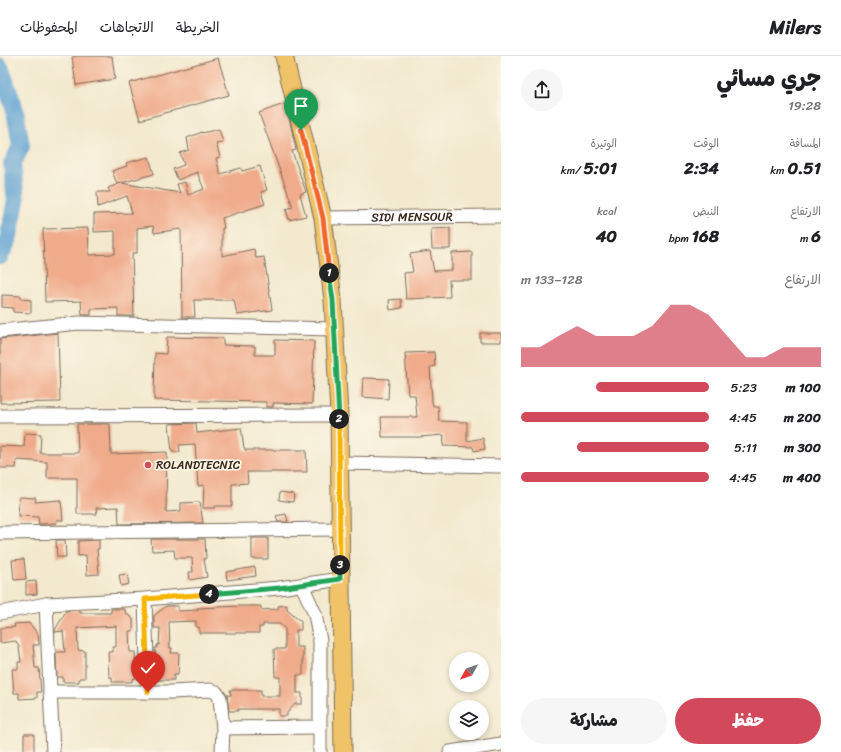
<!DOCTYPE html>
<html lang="ar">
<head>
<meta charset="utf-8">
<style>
	body { margin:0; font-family:Sriracha,"Playpen Sans Arabic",sans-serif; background:#f6f6f6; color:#202124; direction:rtl; height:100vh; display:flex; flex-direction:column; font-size:15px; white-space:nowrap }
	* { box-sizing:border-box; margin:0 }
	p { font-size:13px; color:#757577 }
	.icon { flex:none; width:22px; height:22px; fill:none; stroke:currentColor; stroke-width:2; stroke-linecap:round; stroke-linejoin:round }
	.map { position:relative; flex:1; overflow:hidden; direction:ltr }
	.panel { display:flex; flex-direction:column; background:#fff; width:340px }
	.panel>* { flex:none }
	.needle { width:26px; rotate:230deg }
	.fabs { position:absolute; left:449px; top:596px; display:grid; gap:8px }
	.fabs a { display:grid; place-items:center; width:40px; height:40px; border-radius:50%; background:#fff; box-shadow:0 2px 6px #0003; font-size:20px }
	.pin { position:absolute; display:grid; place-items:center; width:34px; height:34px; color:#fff; margin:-41px -17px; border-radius:50% 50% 50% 0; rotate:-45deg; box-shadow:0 0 4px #0007 }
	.pin .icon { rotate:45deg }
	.km { position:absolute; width:20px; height:20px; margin:-10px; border-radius:50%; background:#222; color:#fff; font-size:11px; line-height:20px; text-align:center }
	.round { display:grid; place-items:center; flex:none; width:42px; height:42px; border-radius:21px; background:#f6f6f6 }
	.head { display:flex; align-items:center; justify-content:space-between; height:68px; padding:0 20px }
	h1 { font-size:22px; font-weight:800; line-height:30px }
	.figures { display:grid; grid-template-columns:repeat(3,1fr); gap:6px; height:68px; padding:4px 20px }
	.figures div { display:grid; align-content:center }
	.figures b { font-size:17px; font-weight:800 }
	.figures small { font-size:11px; font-weight:400 }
	.figures p { font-size:11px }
	.chart { height:112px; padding:8px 20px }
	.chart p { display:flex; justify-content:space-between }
	.chart svg { width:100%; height:72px; margin-top:4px; fill:#d1495b; opacity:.7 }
	.cta { display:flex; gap:8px; margin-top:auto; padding:8px 20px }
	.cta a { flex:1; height:46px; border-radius:24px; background:#d1495b; color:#fff; font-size:16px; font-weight:800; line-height:46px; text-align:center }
	.cta a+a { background:#f6f6f6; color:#202124 }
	ul { padding:0 20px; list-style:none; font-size:13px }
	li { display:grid; grid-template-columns:64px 48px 1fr; align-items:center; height:30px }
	li i { height:10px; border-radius:5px; background:#d1495b }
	header { display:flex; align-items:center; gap:24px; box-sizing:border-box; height:56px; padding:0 20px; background:#fff; border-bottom:1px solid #e0e0e0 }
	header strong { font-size:19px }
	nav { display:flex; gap:22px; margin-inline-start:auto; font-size:14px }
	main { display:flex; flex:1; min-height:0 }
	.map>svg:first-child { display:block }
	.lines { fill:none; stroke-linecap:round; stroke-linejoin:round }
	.river { stroke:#5da1d2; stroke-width:18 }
	.building { fill:#f0ab8b }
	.minor-casing { stroke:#7b6d5c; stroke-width:15 }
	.major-casing { stroke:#7b6d5c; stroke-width:19 }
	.minor { stroke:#fff; stroke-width:13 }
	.major { stroke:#f0c369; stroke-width:17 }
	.split-1-casing { stroke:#fff; stroke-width:8 }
	.split-2-casing { stroke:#fff; stroke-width:8 }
	.split-3-casing { stroke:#fff; stroke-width:8 }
	.split-4-casing { stroke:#fff; stroke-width:8 }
	.split-5-casing { stroke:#fff; stroke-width:8 }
	.split-1 { stroke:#f0652b; stroke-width:5 }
	.split-2 { stroke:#22a559; stroke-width:5 }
	.split-3 { stroke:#f5b400; stroke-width:5 }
	.split-4 { stroke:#22a559; stroke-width:5 }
	.split-5 { stroke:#f5b400; stroke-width:5 }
	.poi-dot { fill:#d1495b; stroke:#fcf5e5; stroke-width:1.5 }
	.labels { text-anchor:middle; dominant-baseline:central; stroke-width:3.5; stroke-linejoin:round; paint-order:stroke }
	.street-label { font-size:12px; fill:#3b2a1e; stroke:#fcf5e5 }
	.poi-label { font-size:12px; fill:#3b2a1e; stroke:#fcf5e5; text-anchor:start }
</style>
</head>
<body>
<header>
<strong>Milers</strong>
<nav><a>الخريطة</a><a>الاتجاهات</a><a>المحفوظات</a></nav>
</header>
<main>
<section class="panel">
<div class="head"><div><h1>جري مسائي</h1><p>19:28</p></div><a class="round"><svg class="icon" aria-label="share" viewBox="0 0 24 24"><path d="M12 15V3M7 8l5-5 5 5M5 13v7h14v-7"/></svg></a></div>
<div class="figures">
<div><p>المسافة</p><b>0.51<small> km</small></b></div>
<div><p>الوقت</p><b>2:34</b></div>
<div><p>الوتيرة</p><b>5:01<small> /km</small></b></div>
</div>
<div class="figures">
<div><p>الارتفاع</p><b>6<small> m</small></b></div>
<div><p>النبض</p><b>168<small> bpm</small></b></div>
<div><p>kcal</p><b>40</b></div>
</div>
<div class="chart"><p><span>الارتفاع</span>128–133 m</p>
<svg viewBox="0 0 160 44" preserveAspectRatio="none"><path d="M0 44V32L10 32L20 25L30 19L40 25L50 25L60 25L70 19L80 6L90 6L100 12L110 25L120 38L130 38L140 32L150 32L160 32V44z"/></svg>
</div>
<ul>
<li><b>100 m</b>5:23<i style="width:60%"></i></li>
<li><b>200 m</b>4:45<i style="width:100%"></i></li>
<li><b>300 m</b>5:11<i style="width:70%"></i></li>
<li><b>400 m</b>4:45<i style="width:100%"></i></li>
</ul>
<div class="cta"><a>حفظ</a><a>مشاركة</a></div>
</section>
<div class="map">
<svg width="501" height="696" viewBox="0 0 501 696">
	<rect width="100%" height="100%" fill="#fcf5e5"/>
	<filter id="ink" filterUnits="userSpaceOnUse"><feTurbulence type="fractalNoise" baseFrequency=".025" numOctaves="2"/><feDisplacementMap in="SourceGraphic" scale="8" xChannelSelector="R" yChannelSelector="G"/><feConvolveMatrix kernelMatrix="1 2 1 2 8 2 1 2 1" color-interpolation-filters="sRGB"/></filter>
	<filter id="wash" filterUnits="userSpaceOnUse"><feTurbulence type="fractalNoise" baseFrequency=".012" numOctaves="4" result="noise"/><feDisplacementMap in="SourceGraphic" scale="16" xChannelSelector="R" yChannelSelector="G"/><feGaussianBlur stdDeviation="0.9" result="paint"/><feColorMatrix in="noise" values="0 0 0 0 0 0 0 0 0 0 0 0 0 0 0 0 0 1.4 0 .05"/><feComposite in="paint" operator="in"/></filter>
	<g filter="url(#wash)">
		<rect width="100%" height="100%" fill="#f2e9ce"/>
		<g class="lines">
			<path class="river" d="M 0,11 L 15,54 L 21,90 L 12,109 L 16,145 L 8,184 L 0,200"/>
		</g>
		<g id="blocks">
			<path class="building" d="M 76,0 L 112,0 L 115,23 L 76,29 L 72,1 Z
				M 218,2 L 229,39 L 140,64 L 129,27 Z
				M 284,48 L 289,62 L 296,94 L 292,95 L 306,136 L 300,138 L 306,160 L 289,164 L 286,153 L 293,151 L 259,57 Z
				M 219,73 L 223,86 L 216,87 L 220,101 L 216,102 L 220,118 L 241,112 L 242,115 L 260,110 L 267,134 L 261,136 L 265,148 L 222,162 L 224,172 L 222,172 L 222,200 L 254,193 L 256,202 L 264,201 L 272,254 L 237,259 L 234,244 L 194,244 L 195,261 L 182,261 L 181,173 L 154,177 L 153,170 L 137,172 L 137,197 L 132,197 L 134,260 L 118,260 L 118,252 L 91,253 L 91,259 L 82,259 L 81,245 L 45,246 L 43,173 L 88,172 L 89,199 L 115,198 L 115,175 L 94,176 L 94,158 L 132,157 L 127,140 L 98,151 L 97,136 L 110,136 L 108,132 L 121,127 L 180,137 L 177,128 L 185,126 L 188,139 L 204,133 L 197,116 L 178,124 L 173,113 L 184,109 L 180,97 L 189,94 L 187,82 L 202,76 L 202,77 Z
				M 149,101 L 154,118 L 117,128 L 112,115 L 127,110 L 126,107 Z
				M 450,172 L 450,193 L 432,193 L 431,173 Z
				M 430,195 L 434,215 L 452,214 L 452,197 L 472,196 L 472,224 L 449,224 L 450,241 L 406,243 L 404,217 L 413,216 L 410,198 Z
				M 2,239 L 21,240 L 21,243 L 31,244 L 31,257 L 13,256 L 13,252 L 2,251 Z
				M 401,243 L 402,252 L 390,254 L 389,244 Z
				M 58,277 L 60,346 L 0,347 L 0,283 Z
				M 480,277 L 501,277 L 501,286 L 480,286 Z
				M 167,281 L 223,282 L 223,289 L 255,290 L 255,299 L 275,299 L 275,284 L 314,285 L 312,348 L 273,347 L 273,351 L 266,351 L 266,346 L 154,344 L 155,297 L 166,298 Z
				M 434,296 L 435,310 L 430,311 L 432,346 L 433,350 L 438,350 L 439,365 L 467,366 L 467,385 L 483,382 L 485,393 L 474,395 L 473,391 L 443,390 L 444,379 L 419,381 L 382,381 L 381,361 L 417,361 L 415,339 L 408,339 L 405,297 Z
				M 363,322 L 389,323 L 388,343 L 362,341 Z
				M 196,367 L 197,377 L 241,372 L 244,392 L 245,392 L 245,394 L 306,394 L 307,416 L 247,416 L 248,427 L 232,428 L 232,450 L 215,450 L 215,452 L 203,452 L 204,429 L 198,430 L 195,388 L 179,389 L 180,396 L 172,396 L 169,368 Z
				M 77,368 L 110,368 L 111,398 L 167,396 L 166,456 L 181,455 L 181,447 L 200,446 L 203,467 L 119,468 L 118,451 L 96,452 L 97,458 L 77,458 L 77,422 L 47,422 L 47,406 L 17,404 L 16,412 L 0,412 L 0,390 L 24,391 L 25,377 L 41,378 L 40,397 L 78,397 Z
				M 280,436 L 294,438 L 293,446 L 279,444 Z
				M 19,441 L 36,442 L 35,446 L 61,444 L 63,464 L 56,464 L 57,467 L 39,468 L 38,461 L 18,460 Z
				M 286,458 L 288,466 L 278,466 L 276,460 Z
				M 252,482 L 268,482 L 268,503 L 252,503 Z
				M 151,483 L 205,483 L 206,502 L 204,503 L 207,521 L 190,524 L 189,516 L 193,516 L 192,502 L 175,502 L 174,494 L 152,495 Z
				M 56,484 L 65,484 L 66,501 L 57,501 Z
				M 99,484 L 99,493 L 97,493 L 99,518 L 87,519 L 86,499 L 78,500 L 78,485 Z
				M 24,503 L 26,523 L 14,524 L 12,504 Z
				M 255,511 L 256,520 L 227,524 L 226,516 Z
				M 127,518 L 129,528 L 121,530 L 119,519 Z
				M 36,525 L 37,538 L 26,539 L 26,526 Z
				M 287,549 L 287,554 L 299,564 L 301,564 L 301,574 L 296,574 L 296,591 L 303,591 L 303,619 L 297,619 L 297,637 L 302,637 L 302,648 L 295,648 L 287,657 L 287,660 L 279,660 L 279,653 L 238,653 L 238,655 L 229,655 L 227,639 L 231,639 L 230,634 L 261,634 L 261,640 L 280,640 L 280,621 L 275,621 L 274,593 L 285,593 L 285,573 L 280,568 L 263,568 L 263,571 L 259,571 L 259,577 L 199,577 L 199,571 L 196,571 L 196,565 L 169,566 L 170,592 L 172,592 L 171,597 L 179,597 L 178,618 L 174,618 L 174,624 L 157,624 L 155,592 L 157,592 L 157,589 L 159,589 L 160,572 L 154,572 L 154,560 L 166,550 L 178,550 L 178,555 L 198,554 L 197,552 L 241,550 L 261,550 L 261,554 L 278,553 L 278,550 Z
				M 111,553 L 125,553 L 125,556 L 133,563 L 133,575 L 129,575 L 130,596 L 135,596 L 136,622 L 132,623 L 132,626 L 112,626 L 112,621 L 109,621 L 108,596 L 113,596 L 113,591 L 116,591 L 116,570 L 77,572 L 78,594 L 85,595 L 85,622 L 79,622 L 79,626 L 63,626 L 63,621 L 57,621 L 56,598 L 56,596 L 65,596 L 63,575 L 55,576 L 55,574 L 66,555 L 80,554 L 80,557 L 111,557 Z
				M 29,567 L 38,578 L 39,589 L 33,589 L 35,612 L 39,612 L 41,636 L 37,636 L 37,642 L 19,643 L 19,637 L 14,637 L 12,613 L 18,613 L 18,606 L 21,606 L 19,591 L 16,585 L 0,587 L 0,572 L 15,571 L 14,568 Z
				M 24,678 L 34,678 L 34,696 L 24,696 Z"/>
		</g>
	</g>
	<g filter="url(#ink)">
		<use href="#blocks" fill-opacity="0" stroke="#7b6d5c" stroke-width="1"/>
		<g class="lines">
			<g class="minor-casing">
				<g id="minor">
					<path id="s1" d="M 323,162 L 501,160"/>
					<path d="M 0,275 L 79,267 L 334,273"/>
					<path d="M 0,360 L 339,359"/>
					<path d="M 339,407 L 501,410"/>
					<path d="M 0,477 L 340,473"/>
					<path d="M 302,529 L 315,558 L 320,585 L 320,696"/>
					<path d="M 145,543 L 148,636"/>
					<path d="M 46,548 L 53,696"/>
					<path d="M 0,557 L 46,548 L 145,543 L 279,532 L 341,523"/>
					<path d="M 50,636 L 172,636 L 210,634 L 216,636 L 220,642 L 223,672 L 222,696"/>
					<path d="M 223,672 L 320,671"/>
					<path d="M 450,696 L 501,688"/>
				</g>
			</g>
			<g class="major-casing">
				<path id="major" d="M 284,0 L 323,162 L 333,244 L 339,359 L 343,696"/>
			</g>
			<use href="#minor" class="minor"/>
			<use href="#major" class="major"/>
		</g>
	</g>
	<g class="lines" filter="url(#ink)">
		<g class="split-1-casing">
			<path id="split-1" d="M 301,74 L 323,162 L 329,217"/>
		</g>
		<g class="split-2-casing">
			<path id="split-2" d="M 329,217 L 333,244 L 339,363"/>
		</g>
		<g class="split-3-casing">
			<path id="split-3" d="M 339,363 L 340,509"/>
		</g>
		<g class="split-4-casing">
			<path id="split-4" d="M 209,538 L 279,532 L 340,523 L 340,509"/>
		</g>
		<g class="split-5-casing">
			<path id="split-5" d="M 148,636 L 145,543 L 209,538"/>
		</g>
		<use href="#split-1" class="split-1"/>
		<use href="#split-2" class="split-2"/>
		<use href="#split-3" class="split-3"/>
		<use href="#split-4" class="split-4"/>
		<use href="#split-5" class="split-5"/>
	</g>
	<circle class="poi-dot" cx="148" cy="409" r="4"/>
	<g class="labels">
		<g class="street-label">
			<text stroke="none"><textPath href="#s1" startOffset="89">SIDI MENSOUR</textPath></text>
		</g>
		<g class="poi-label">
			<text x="156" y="409">ROLANDTECNIC</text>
		</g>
	</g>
</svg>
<div class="fabs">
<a><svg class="needle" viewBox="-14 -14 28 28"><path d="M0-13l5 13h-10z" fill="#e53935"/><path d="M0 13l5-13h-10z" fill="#757577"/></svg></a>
<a><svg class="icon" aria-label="layers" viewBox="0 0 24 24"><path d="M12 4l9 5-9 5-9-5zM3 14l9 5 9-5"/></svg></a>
</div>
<div class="pin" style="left:301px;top:74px;background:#1e9e55"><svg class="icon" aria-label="arrive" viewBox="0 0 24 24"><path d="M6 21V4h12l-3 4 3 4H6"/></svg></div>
<div class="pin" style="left:148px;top:636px;background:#d93025"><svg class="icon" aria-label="check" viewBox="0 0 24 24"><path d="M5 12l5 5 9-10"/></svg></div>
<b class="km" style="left:329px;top:217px">1</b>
<b class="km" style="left:339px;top:363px">2</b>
<b class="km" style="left:340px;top:509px">3</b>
<b class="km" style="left:209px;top:538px">4</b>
</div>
</main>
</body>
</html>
